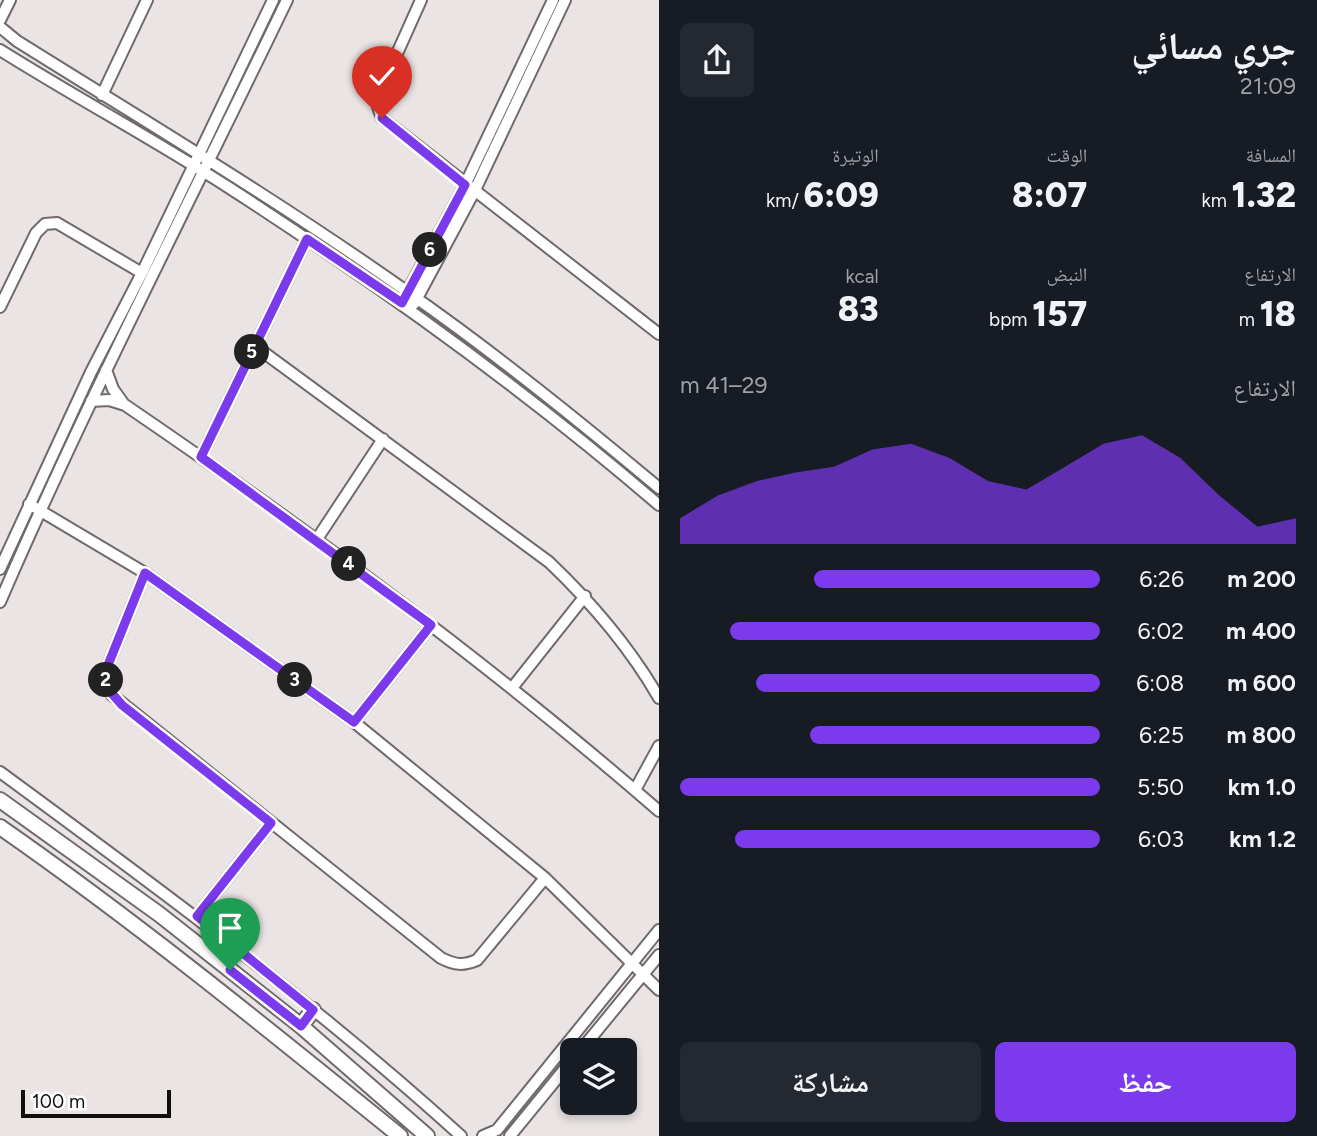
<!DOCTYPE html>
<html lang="ar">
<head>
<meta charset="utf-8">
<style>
	body { margin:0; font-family:Figtree,"Noto Naskh Arabic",sans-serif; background:#242831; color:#f1f3f6; direction:rtl; height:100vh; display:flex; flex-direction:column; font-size:26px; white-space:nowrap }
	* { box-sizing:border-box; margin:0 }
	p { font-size:23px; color:#9ea1a6 }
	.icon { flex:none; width:38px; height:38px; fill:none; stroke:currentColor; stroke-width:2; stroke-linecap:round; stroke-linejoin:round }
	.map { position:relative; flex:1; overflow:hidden; direction:ltr }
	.side { display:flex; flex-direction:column; background:#171b24; width:658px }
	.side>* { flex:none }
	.controls { position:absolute; left:560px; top:1038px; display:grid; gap:14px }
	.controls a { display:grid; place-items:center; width:77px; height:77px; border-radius:10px; background:#171b24; box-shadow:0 4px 10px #0003; font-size:35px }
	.scale { position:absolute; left:21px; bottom:18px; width:150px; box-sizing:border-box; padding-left:7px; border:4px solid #12100f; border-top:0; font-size:19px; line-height:24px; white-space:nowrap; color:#12100f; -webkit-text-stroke:5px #fff; paint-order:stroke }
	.pin { position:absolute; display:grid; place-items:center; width:60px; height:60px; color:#fff; margin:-72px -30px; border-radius:50% 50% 50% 0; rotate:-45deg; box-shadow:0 0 7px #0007 }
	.pin .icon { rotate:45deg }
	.km { position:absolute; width:35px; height:35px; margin:-18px; border-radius:50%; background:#222; color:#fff; font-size:19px; line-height:35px; text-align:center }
	.round { display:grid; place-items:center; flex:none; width:74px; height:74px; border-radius:10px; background:#242831 }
	.overview { display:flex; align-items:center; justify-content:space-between; height:119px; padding:0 21px }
	h1 { font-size:38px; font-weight:800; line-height:52px }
	.metrics { display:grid; grid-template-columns:repeat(3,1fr); gap:10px; height:119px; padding:7px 21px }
	.metrics div { display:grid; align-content:center }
	.metrics b { font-size:35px; font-weight:800 }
	.metrics small { font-size:19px; font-weight:400 }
	.metrics p { font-size:19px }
	.chart { height:196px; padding:14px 21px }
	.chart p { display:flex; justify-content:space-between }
	.chart svg { width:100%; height:126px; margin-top:7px; fill:#7c3aed; opacity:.7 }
	.primary-button { display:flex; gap:14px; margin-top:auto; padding:14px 21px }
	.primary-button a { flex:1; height:80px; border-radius:10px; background:#7c3aed; color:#fff; font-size:28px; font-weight:800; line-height:80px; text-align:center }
	.primary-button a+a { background:#242831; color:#f1f3f6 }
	ul { padding:0 21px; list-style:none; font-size:23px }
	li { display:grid; grid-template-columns:112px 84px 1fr; align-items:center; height:52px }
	li i { height:18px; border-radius:9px; background:#7c3aed }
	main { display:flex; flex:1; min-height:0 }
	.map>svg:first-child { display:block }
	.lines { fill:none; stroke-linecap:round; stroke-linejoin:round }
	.street-casing { stroke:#706a6a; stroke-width:14 }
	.secondary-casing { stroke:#706a6a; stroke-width:18 }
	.street { stroke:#fff; stroke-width:10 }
	.secondary { stroke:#fff; stroke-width:14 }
	.route-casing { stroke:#fff; stroke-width:14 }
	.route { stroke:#7c3aed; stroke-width:9 }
</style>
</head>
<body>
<main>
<section class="side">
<div class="overview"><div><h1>جري مسائي</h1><p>21:09</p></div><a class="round"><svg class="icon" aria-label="share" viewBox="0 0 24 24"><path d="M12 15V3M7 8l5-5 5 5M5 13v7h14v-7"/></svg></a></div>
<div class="metrics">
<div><p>المسافة</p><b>1.32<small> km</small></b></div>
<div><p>الوقت</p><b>8:07</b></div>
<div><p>الوتيرة</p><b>6:09<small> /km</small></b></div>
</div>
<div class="metrics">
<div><p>الارتفاع</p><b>18<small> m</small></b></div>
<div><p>النبض</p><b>157<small> bpm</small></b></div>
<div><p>kcal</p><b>83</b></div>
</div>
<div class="chart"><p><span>الارتفاع</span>29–41 m</p>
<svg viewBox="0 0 160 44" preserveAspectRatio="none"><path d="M0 44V35L10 27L20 22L30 19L40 17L50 11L60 9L70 14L80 22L90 25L100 17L110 9L120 6L130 14L140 27L150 38L160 35V44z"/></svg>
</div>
<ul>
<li><b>200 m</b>6:26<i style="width:68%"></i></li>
<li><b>400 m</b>6:02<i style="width:88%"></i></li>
<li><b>600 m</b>6:08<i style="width:82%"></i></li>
<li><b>800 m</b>6:25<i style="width:69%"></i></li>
<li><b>1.0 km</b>5:50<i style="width:100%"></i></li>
<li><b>1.2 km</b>6:03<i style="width:87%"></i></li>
</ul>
<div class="primary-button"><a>حفظ</a><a>مشاركة</a></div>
</section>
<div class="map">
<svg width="659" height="1136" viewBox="0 0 659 1136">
	<rect width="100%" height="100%" fill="#eae4e4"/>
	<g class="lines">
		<g class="street-casing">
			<path id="street" d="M 421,0 L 378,96 L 378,107 L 382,118 L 659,334
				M 0,20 L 10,0
				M 0,27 L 17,41 C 148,123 282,203 409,293 C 495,353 578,420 659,488
				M 0,50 C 75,97 153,139 228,187 C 378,284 523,388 659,505
				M 102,95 L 147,0
				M 404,298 L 465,185 L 553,0
				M 414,304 L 474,192 L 565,0
				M 0,307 L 36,233 L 45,224 L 57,223 L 142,273
				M 255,346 L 549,562 C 592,603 629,646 659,698
				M 106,370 L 113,389 L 123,403
				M 91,401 L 109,400 L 125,405 C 310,531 490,664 659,811
				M 201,457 L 307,239
				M 29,504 L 145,573 L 354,722 L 545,878 L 659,990
				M 317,539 L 383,439
				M 0,569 L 91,372 L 142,273 L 273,0
				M 145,573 L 106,670 L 107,683 L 112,695 L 441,958 C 455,965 463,966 477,960 L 545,878
				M 0,602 C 88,398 191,200 287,0
				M 512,688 L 585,596
				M 354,722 L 431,625
				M 0,772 C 158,888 316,1004 461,1136
				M 635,790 L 659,746
				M 197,916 L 271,823
				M 581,1050 L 659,955
				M 483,1136 L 497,1130 L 659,930
				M 510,1136 L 572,1060"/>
		</g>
		<g class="secondary-casing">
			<path id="secondary" d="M 0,800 L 159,914 L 301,1026 L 427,1136
				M 0,827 C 138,923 269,1030 400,1136
				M 301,1026 L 313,1010"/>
		</g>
		<use href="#street" class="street"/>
		<use href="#secondary" class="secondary"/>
	</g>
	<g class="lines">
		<g class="route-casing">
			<path id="route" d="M 230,970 L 301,1026 L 313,1010 L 197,916 L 271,823 L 122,705 L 108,689 L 106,670 L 145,573 L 354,722 L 431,625 L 201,457 L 307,239 L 402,303 L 465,185 L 382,118"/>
		</g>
		<use href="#route" class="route"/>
	</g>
</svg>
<div class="controls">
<a><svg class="icon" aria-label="layers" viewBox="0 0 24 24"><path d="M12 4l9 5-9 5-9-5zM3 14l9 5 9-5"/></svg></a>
</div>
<div class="scale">100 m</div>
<div class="pin" style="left:230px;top:970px;background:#1e9e55"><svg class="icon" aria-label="arrive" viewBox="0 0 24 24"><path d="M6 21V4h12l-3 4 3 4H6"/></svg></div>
<div class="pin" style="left:382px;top:118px;background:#d93025"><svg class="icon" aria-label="check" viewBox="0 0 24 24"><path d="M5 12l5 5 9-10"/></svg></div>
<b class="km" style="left:106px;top:680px">2</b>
<b class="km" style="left:295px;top:680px">3</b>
<b class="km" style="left:349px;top:564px">4</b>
<b class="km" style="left:252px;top:352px">5</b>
<b class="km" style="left:430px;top:250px">6</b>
</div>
</main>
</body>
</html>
